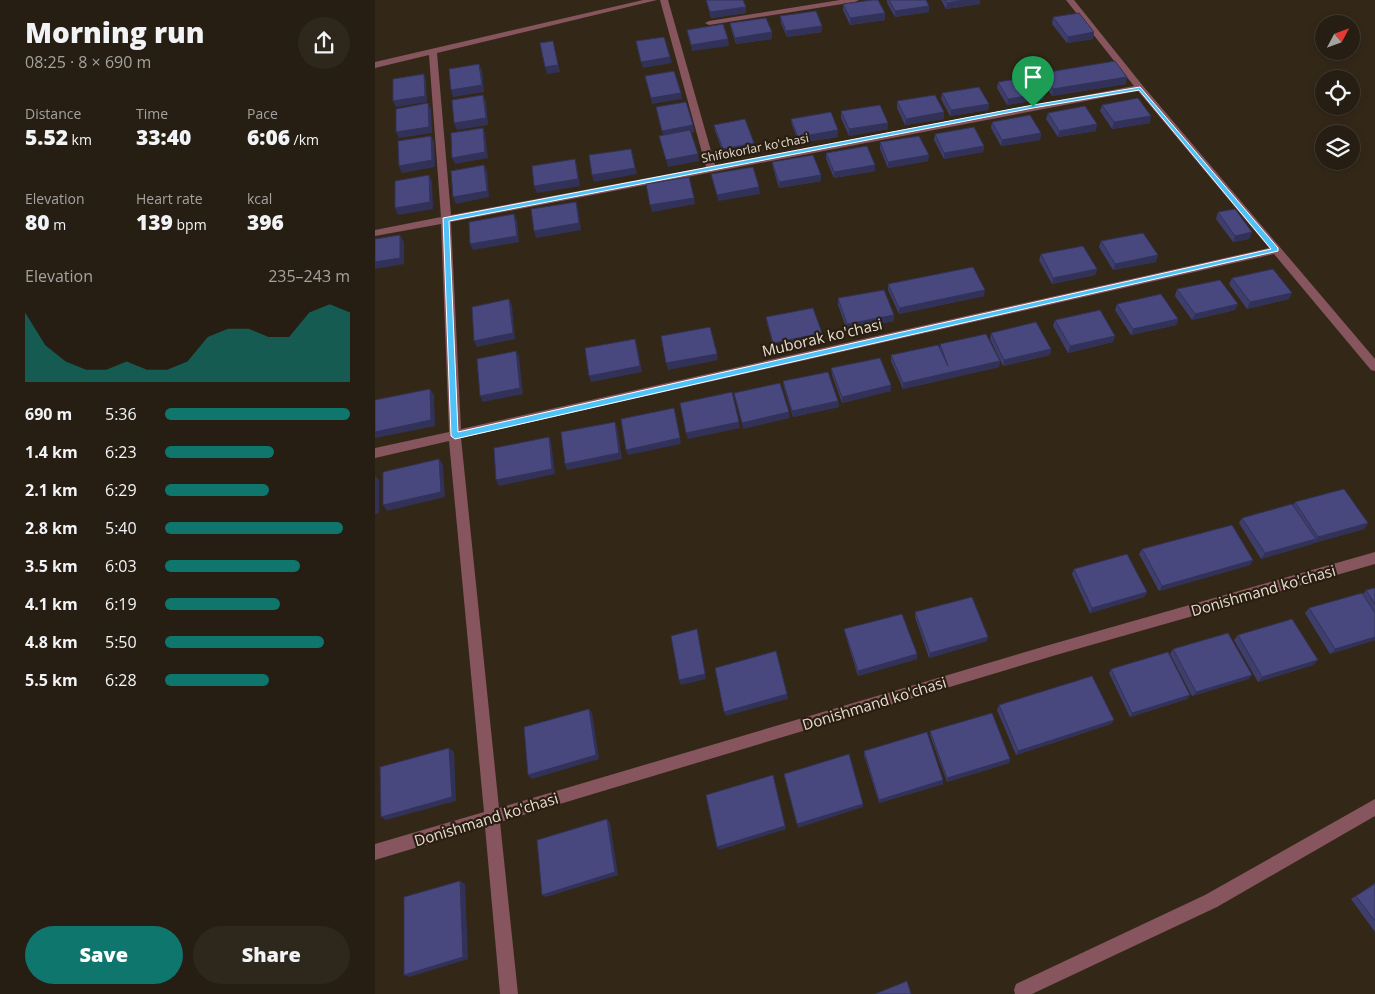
<!DOCTYPE html>
<html lang="en">
<head>
<meta charset="utf-8">
<style>
	body { margin:0; font-family:"Open Sans",sans-serif; background:#2e271b; color:#f1f3f6; height:100vh; display:flex; flex-direction:column; font-size:19px; white-space:nowrap }
	* { box-sizing:border-box; margin:0 }
	p { font-size:16px; color:#a4a29f }
	.icon { flex:none; width:28px; height:28px; fill:none; stroke:currentColor; stroke-width:2; stroke-linecap:round; stroke-linejoin:round }
	.map { position:relative; flex:1; overflow:hidden }
	.panel { display:flex; flex-direction:column; background:#261e12; width:375px }
	.panel>* { flex:none }
	.needle { width:32px; rotate:49deg }
	.fabs { position:absolute; left:940px; top:15px; display:grid; gap:10px }
	.fabs a { display:grid; place-items:center; width:45px; height:45px; border-radius:50%; background:#261e12; box-shadow:0 2px 8px #0003,0 0 0 1px #423c32; font-size:25px }
	.pin { position:absolute; display:grid; place-items:center; width:42px; height:42px; color:#fff; margin:-51px -21px; border-radius:50% 50% 50% 0; rotate:-45deg; box-shadow:0 0 5px #0007 }
	.pin .icon { rotate:45deg }
	.round { display:grid; place-items:center; flex:none; width:52px; height:52px; border-radius:26px; background:#2e271b }
	.head { display:flex; align-items:center; justify-content:space-between; height:85px; padding:0 25px }
	h1 { font-size:28px; font-weight:800; line-height:38px }
	.figures { display:grid; grid-template-columns:repeat(3,1fr); gap:8px; height:85px; padding:5px 25px }
	.figures div { display:grid; align-content:center }
	.figures b { font-size:21px; font-weight:800 }
	.figures small { font-size:14px; font-weight:400 }
	.figures p { font-size:14px }
	.chart { height:140px; padding:10px 25px }
	.chart p { display:flex; justify-content:space-between }
	.chart svg { width:100%; height:90px; margin-top:5px; fill:#0f766e; opacity:.7 }
	.cta { display:flex; gap:10px; margin-top:auto; padding:10px 25px }
	.cta a { flex:1; height:58px; border-radius:30px; background:#0f766e; color:#fff; font-size:20px; font-weight:800; line-height:58px; text-align:center }
	.cta a+a { background:#2e271b; color:#f1f3f6 }
	ul { padding:0 25px; list-style:none; font-size:16px }
	li { display:grid; grid-template-columns:80px 60px 1fr; align-items:center; height:38px }
	li i { height:12px; border-radius:6px; background:#0f766e }
	main { display:flex; flex:1; min-height:0 }
	.map>svg:first-child { display:block }
	.lines { fill:none; stroke-linecap:round; stroke-linejoin:round }
	.minor { fill:#87555d; fill-rule:evenodd }
	.wall { fill:#3e3e6d }
	.shaded-wall { fill:#323259 }
	.building { fill:#48487f; stroke:#323259 }
	.route { fill:#4fc3f7; stroke:#fff; fill-rule:evenodd }
	.labels { text-anchor:middle; dominant-baseline:central; stroke-width:4.5; stroke-linejoin:round; paint-order:stroke }
	.far-street-label { font-size:12px; fill:#e5ddd3; stroke:#291e0f }
	.street-label { font-size:15px; fill:#e5ddd3; stroke:#291e0f }
</style>
</head>
<body>
<main>
<section class="panel">
<div class="head"><div><h1>Morning run</h1><p>08:25 · 8 × 690 m</p></div><a class="round"><svg class="icon" aria-label="share" viewBox="0 0 24 24"><path d="M12 15V3M7 8l5-5 5 5M5 13v7h14v-7"/></svg></a></div>
<div class="figures">
<div><p>Distance</p><b>5.52<small> km</small></b></div>
<div><p>Time</p><b>33:40</b></div>
<div><p>Pace</p><b>6:06<small> /km</small></b></div>
</div>
<div class="figures">
<div><p>Elevation</p><b>80<small> m</small></b></div>
<div><p>Heart rate</p><b>139<small> bpm</small></b></div>
<div><p>kcal</p><b>396</b></div>
</div>
<div class="chart"><p><span>Elevation</span>235–243 m</p>
<svg viewBox="0 0 160 44" preserveAspectRatio="none"><path d="M0 44V10L10 26L20 34L30 38L40 38L50 34L60 38L70 38L80 34L90 22L100 18L110 18L120 22L130 22L140 10L150 6L160 10V44z"/></svg>
</div>
<ul>
<li><b>690 m</b>5:36<i style="width:100%"></i></li>
<li><b>1.4 km</b>6:23<i style="width:59%"></i></li>
<li><b>2.1 km</b>6:29<i style="width:56%"></i></li>
<li><b>2.8 km</b>5:40<i style="width:96%"></i></li>
<li><b>3.5 km</b>6:03<i style="width:73%"></i></li>
<li><b>4.1 km</b>6:19<i style="width:62%"></i></li>
<li><b>4.8 km</b>5:50<i style="width:86%"></i></li>
<li><b>5.5 km</b>6:28<i style="width:56%"></i></li>
</ul>
<div class="cta"><a>Save</a><a>Share</a></div>
</section>
<div class="map">
<svg width="1000" height="994" viewBox="0 0 1000 994">
	<rect width="100%" height="100%" fill="#332818"/>
	<g class="lines">
		<path class="minor" d="M 268,0 L 282,0 L 62,53 L 76,215 L 331,167 L 285,0 L 293,0 L 340,165 L 759,86 L 691,0 L 699,0 L 768,86 L 1000,359 L 1000,371 L 996,370 L 899,254 L 86,438 L 124,808 L 681,643 L 1000,552 L 1000,564 L 681,655 L 125,822 L 143,994 L 125,994 L 110,827 L 0,860 L 0,844 L 109,812 L 74,441 L 0,458 L 0,448 L 74,432 L 66,224 L 0,236 L 0,230 L 66,217 L 54,55 L 0,68 L 0,62 ZM 763,91 L 894,248 L 86,429 L 76,222 Z
			M 465,0 L 484,0 L 480,2 L 334,25 L 330,23 L 334,21 Z
			M 1000,799 L 1000,816 L 842,907 L 657,994 L 640,994 L 639,990 L 641,984 L 830,895 Z"/>
	</g>
	<path class="wall" d="M 331,0 L 371,7 L 371,13 L 336,18 Z
		M 512,0 L 551,0 L 554,12 L 520,17 L 512,3 Z
		M 566,0 L 605,0 L 605,4 L 571,9 Z
		M 468,4 L 510,13 L 510,20 L 475,25 L 468,10 Z
		M 405,16 L 447,26 L 447,32 L 412,37 L 406,23 Z
		M 678,17 L 719,32 L 718,39 L 692,43 L 677,24 Z
		M 355,23 L 397,32 L 397,39 L 361,44 L 356,29 Z
		M 668,73 L 751,84 L 677,96 L 667,79 Z
		M 623,82 L 669,99 L 632,105 L 622,88 Z
		M 567,93 L 614,104 L 613,110 L 575,116 L 566,99 Z
		M 522,101 L 569,112 L 569,119 L 530,125 L 522,108 Z
		M 727,105 L 775,123 L 737,129 L 725,111 Z
		M 466,111 L 513,129 L 474,136 L 466,118 Z
		M 673,113 L 721,131 L 683,137 L 671,119 Z
		M 416,119 L 463,137 L 424,143 L 417,125 Z
		M 617,122 L 666,133 L 665,140 L 626,146 L 616,128 Z
		M 339,125 L 379,143 L 380,150 L 349,155 L 340,131 Z
		M 560,134 L 609,146 L 608,152 L 569,159 L 559,140 Z
		M 505,142 L 553,161 L 513,168 L 505,149 Z
		M 451,153 L 500,171 L 459,178 L 451,159 Z
		M 397,162 L 446,181 L 404,188 L 398,168 Z
		M 843,212 L 877,232 L 874,239 L 858,242 L 841,219 Z
		M 726,241 L 781,262 L 738,270 L 724,247 Z
		M 666,254 L 722,269 L 720,275 L 677,284 L 664,260 Z
		M 857,278 L 914,299 L 872,309 L 854,284 Z
		M 513,284 L 609,296 L 524,314 L 513,290 Z
		M 802,289 L 860,310 L 817,320 L 800,296 Z
		M 463,298 L 519,315 L 519,321 L 472,330 L 463,305 Z
		M 742,304 L 803,319 L 801,325 L 756,335 L 740,310 Z
		M 391,317 L 447,340 L 399,349 L 392,323 Z
		M 680,320 L 738,342 L 693,353 L 678,326 Z
		M 616,333 L 676,349 L 675,355 L 628,366 L 615,339 Z
		M 565,344 L 625,361 L 624,367 L 528,389 L 516,361 L 516,355 L 565,347 Z
		M 456,368 L 516,391 L 467,403 L 457,375 Z
		M 408,381 L 463,401 L 464,407 L 418,417 L 409,388 Z
		M 920,502 L 993,523 L 989,529 L 939,543 L 939,542 L 937,544 L 886,559 L 864,523 L 867,518 L 918,505 Z
		M 767,549 L 878,560 L 875,565 L 784,591 L 764,554 Z
		M 699,569 L 772,592 L 769,597 L 715,613 L 697,574 Z
		M 1000,588 L 1000,640 L 955,654 L 930,613 L 934,608 L 988,594 L 991,590 Z
		M 540,612 L 612,641 L 554,658 L 540,617 Z
		M 469,629 L 542,659 L 483,676 L 470,634 Z
		M 863,635 L 938,665 L 883,682 L 859,640 Z
		M 798,649 L 877,675 L 873,679 L 817,696 L 795,654 Z
		M 736,669 L 815,695 L 812,699 L 755,717 L 734,673 Z
		M 624,705 L 739,720 L 736,724 L 641,755 L 622,710 Z
		M 555,731 L 635,759 L 634,763 L 572,782 L 555,735 Z
		M 489,751 L 568,784 L 504,803 L 489,755 Z
		M 1000,883 L 1000,932 L 976,899 Z"/>
	<path class="shaded-wall" d="M 589,0 L 605,0 L 605,4 L 571,9 L 572,3 Z
		M 554,6 L 554,12 L 520,17 L 520,11 Z
		M 371,7 L 371,13 L 336,18 L 335,12 Z
		M 510,13 L 510,20 L 475,25 L 475,18 Z
		M 447,26 L 447,32 L 412,37 L 411,31 Z
		M 397,32 L 397,39 L 361,44 L 360,38 Z
		M 719,32 L 718,39 L 692,43 L 693,37 Z
		M 353,39 L 354,46 L 317,51 L 316,45 Z
		M 178,41 L 185,72 L 172,74 L 170,67 Z
		M 295,57 L 297,63 L 268,68 L 266,62 Z
		M 104,64 L 107,70 L 109,92 L 78,97 L 76,90 Z
		M 49,74 L 51,81 L 52,102 L 21,107 L 18,101 Z
		M 752,77 L 751,84 L 677,96 L 678,89 Z
		M 306,93 L 307,99 L 277,104 L 276,98 Z
		M 670,93 L 669,99 L 632,105 L 633,99 Z
		M 108,95 L 111,102 L 113,125 L 82,130 L 79,123 Z
		M 53,103 L 56,110 L 57,133 L 24,138 L 21,132 Z
		M 614,104 L 613,110 L 575,116 L 576,110 Z
		M 569,112 L 569,119 L 530,125 L 531,119 Z
		M 776,116 L 775,123 L 737,129 L 739,122 Z
		M 513,123 L 513,129 L 474,136 L 474,129 Z
		M 722,124 L 721,131 L 683,137 L 684,131 Z
		M 318,125 L 320,132 L 289,137 L 287,131 Z
		M 108,128 L 110,134 L 113,158 L 80,164 L 77,158 Z
		M 463,130 L 463,137 L 424,143 L 423,137 Z
		M 666,133 L 665,140 L 626,146 L 627,140 Z
		M 56,136 L 59,142 L 60,167 L 27,173 L 24,166 Z
		M 379,143 L 380,150 L 349,155 L 348,149 Z
		M 609,146 L 608,152 L 569,159 L 569,153 Z
		M 256,149 L 262,174 L 219,182 L 217,175 Z
		M 323,154 L 324,161 L 293,167 L 291,160 Z
		M 554,155 L 553,161 L 513,168 L 513,162 Z
		M 200,159 L 202,166 L 205,186 L 162,193 L 159,186 Z
		M 109,165 L 112,171 L 114,197 L 81,204 L 78,197 Z
		M 500,165 L 500,171 L 459,178 L 459,172 Z
		M 54,175 L 57,182 L 58,209 L 23,215 L 20,208 Z
		M 446,175 L 446,181 L 404,188 L 404,182 Z
		M 384,187 L 385,194 L 343,201 L 342,195 Z
		M 319,198 L 320,204 L 277,212 L 275,205 Z
		M 201,202 L 203,208 L 206,230 L 161,238 L 159,231 Z
		M 139,214 L 142,221 L 144,242 L 98,250 L 95,244 Z
		M 877,232 L 874,239 L 858,242 L 860,236 Z
		M 25,235 L 29,242 L 29,264 L 0,269 L 0,262 Z
		M 783,255 L 781,262 L 738,270 L 740,264 Z
		M 722,269 L 720,275 L 677,284 L 678,278 Z
		M 610,290 L 609,296 L 524,314 L 524,308 Z
		M 917,293 L 914,299 L 872,309 L 875,302 Z
		M 134,299 L 137,306 L 140,339 L 102,347 L 99,341 Z
		M 863,304 L 860,310 L 817,320 L 820,314 Z
		M 519,315 L 519,321 L 472,330 L 472,324 Z
		M 803,319 L 801,325 L 756,335 L 758,329 Z
		M 447,333 L 447,340 L 399,349 L 398,343 Z
		M 740,336 L 738,342 L 693,353 L 695,346 Z
		M 260,339 L 262,345 L 267,372 L 216,382 L 214,376 Z
		M 676,349 L 675,355 L 628,366 L 629,360 Z
		M 141,351 L 144,357 L 148,394 L 108,402 L 105,396 Z
		M 342,354 L 343,360 L 293,370 L 291,363 Z
		M 625,361 L 624,367 L 528,389 L 528,383 Z
		M 516,385 L 516,391 L 467,403 L 467,397 Z
		M 55,389 L 59,395 L 60,426 L 0,438 L 0,432 Z
		M 463,401 L 464,407 L 418,417 L 417,411 Z
		M 299,408 L 306,444 L 253,455 L 251,450 Z
		M 414,412 L 415,418 L 368,429 L 367,423 Z
		M 240,422 L 242,427 L 247,459 L 192,470 L 190,464 Z
		M 364,422 L 365,428 L 313,439 L 311,433 Z
		M 174,437 L 176,442 L 180,474 L 124,486 L 121,480 Z
		M 64,459 L 68,465 L 70,497 L 12,511 L 8,505 Z
		M 0,476 L 4,480 L 4,513 L 0,514 Z
		M 993,523 L 989,529 L 939,543 L 943,537 Z
		M 941,539 L 937,544 L 886,559 L 890,553 Z
		M 878,560 L 875,565 L 784,591 L 787,586 Z
		M 772,592 L 769,597 L 715,613 L 717,608 Z
		M 322,629 L 323,634 L 331,679 L 306,685 L 304,680 Z
		M 613,637 L 612,641 L 554,658 L 555,653 Z
		M 1000,637 L 1000,640 L 955,654 L 960,649 Z
		M 542,654 L 542,659 L 483,676 L 483,671 Z
		M 943,660 L 938,665 L 883,682 L 887,677 Z
		M 877,675 L 873,679 L 817,696 L 821,692 Z
		M 412,694 L 413,699 L 351,716 L 349,712 Z
		M 815,695 L 812,699 L 755,717 L 757,713 Z
		M 214,709 L 217,713 L 224,759 L 157,779 L 153,775 Z
		M 739,720 L 736,724 L 641,755 L 643,751 Z
		M 74,748 L 79,752 L 81,801 L 11,820 L 6,817 Z
		M 635,759 L 634,763 L 572,782 L 572,778 Z
		M 398,775 L 411,829 L 344,850 L 342,847 Z
		M 568,780 L 568,784 L 504,803 L 504,800 Z
		M 488,804 L 488,807 L 423,828 L 422,824 Z
		M 232,819 L 235,823 L 243,875 L 171,897 L 167,895 Z
		M 85,881 L 90,884 L 93,959 L 34,977 L 29,975 Z"/>
	<path class="building" d="M 331,0 L 368,0 L 371,7 L 335,12 Z
		M 497,0 L 503,0 L 510,13 L 475,18 L 468,4 Z
		M 514,0 L 551,0 L 554,6 L 520,11 Z
		M 570,0 L 589,0 L 572,3 Z
		M 441,11 L 447,26 L 411,31 L 405,16 Z
		M 704,13 L 719,32 L 693,37 L 678,17 Z
		M 391,18 L 397,32 L 360,38 L 355,23 Z
		M 348,24 L 353,39 L 316,45 L 312,30 Z
		M 289,37 L 295,57 L 266,62 L 261,41 Z
		M 178,41 L 183,65 L 170,67 L 165,43 Z
		M 740,61 L 752,77 L 678,89 L 668,73 Z
		M 104,64 L 107,85 L 76,90 L 74,69 Z
		M 299,71 L 306,93 L 276,98 L 270,76 Z
		M 49,74 L 50,96 L 18,101 L 18,79 Z
		M 660,76 L 670,93 L 633,99 L 623,82 Z
		M 604,87 L 614,104 L 576,110 L 567,93 Z
		M 108,95 L 111,118 L 79,123 L 77,100 Z
		M 560,95 L 569,112 L 531,119 L 522,101 Z
		M 763,98 L 776,116 L 739,122 L 727,105 Z
		M 311,102 L 318,125 L 287,131 L 281,107 Z
		M 53,103 L 54,127 L 21,132 L 21,109 Z
		M 505,105 L 513,123 L 474,129 L 466,111 Z
		M 710,106 L 722,124 L 684,131 L 673,113 Z
		M 456,112 L 463,130 L 423,137 L 416,119 Z
		M 655,115 L 666,133 L 627,140 L 617,122 Z
		M 370,119 L 379,143 L 348,149 L 339,125 Z
		M 599,127 L 609,146 L 569,153 L 560,134 Z
		M 108,128 L 110,152 L 77,158 L 76,133 Z
		M 315,130 L 323,154 L 291,160 L 284,136 Z
		M 56,136 L 57,160 L 24,166 L 23,141 Z
		M 544,136 L 554,155 L 513,162 L 505,142 Z
		M 492,146 L 500,165 L 459,172 L 451,153 Z
		M 256,149 L 260,168 L 217,175 L 214,155 Z
		M 438,155 L 446,175 L 404,182 L 397,162 Z
		M 200,159 L 203,179 L 159,186 L 157,166 Z
		M 109,165 L 112,191 L 78,197 L 76,171 Z
		M 378,167 L 384,187 L 342,195 L 336,174 Z
		M 54,175 L 55,202 L 20,208 L 20,181 Z
		M 314,177 L 319,198 L 275,205 L 271,184 Z
		M 201,202 L 204,223 L 159,231 L 156,209 Z
		M 860,209 L 877,232 L 860,236 L 843,212 Z
		M 139,214 L 142,236 L 95,244 L 94,222 Z
		M 768,233 L 783,255 L 740,264 L 726,241 Z
		M 25,235 L 25,258 L 0,262 L 0,239 Z
		M 708,246 L 722,269 L 678,278 L 666,254 Z
		M 598,267 L 610,290 L 524,308 L 513,284 Z
		M 898,269 L 917,293 L 875,302 L 857,278 Z
		M 845,280 L 863,304 L 820,314 L 802,289 Z
		M 509,290 L 519,315 L 472,324 L 463,298 Z
		M 786,294 L 803,319 L 758,329 L 742,304 Z
		M 134,299 L 138,333 L 99,341 L 97,307 Z
		M 438,308 L 447,333 L 398,343 L 391,317 Z
		M 725,310 L 740,336 L 695,346 L 680,320 Z
		M 661,322 L 676,349 L 629,360 L 616,333 Z
		M 335,327 L 342,354 L 291,363 L 286,336 Z
		M 611,334 L 625,361 L 528,383 L 516,355 L 563,345 L 573,366 L 565,344 Z
		M 260,339 L 265,366 L 214,376 L 210,348 Z
		M 141,351 L 145,388 L 105,396 L 102,359 Z
		M 505,358 L 516,385 L 467,397 L 456,368 Z
		M 453,372 L 463,401 L 417,411 L 408,381 Z
		M 405,383 L 414,412 L 367,423 L 359,393 Z
		M 55,389 L 56,420 L 0,432 L 0,400 Z
		M 357,392 L 364,422 L 311,433 L 305,403 Z
		M 299,408 L 305,438 L 251,450 L 246,419 Z
		M 240,422 L 244,453 L 190,464 L 186,432 Z
		M 174,437 L 177,469 L 121,480 L 119,448 Z
		M 64,459 L 66,492 L 8,505 L 8,472 Z
		M 969,489 L 993,523 L 943,537 L 920,502 Z
		M 917,504 L 941,539 L 890,553 L 867,518 Z
		M 857,525 L 878,560 L 787,586 L 767,549 Z
		M 752,554 L 772,592 L 717,608 L 699,569 Z
		M 1000,588 L 1000,604 L 991,590 Z
		M 987,593 L 1000,613 L 1000,637 L 960,649 L 934,608 Z
		M 597,597 L 613,637 L 555,653 L 540,612 Z
		M 527,614 L 542,654 L 483,671 L 469,629 Z
		M 917,619 L 943,660 L 887,677 L 863,635 Z
		M 322,629 L 330,674 L 304,680 L 296,636 Z
		M 853,633 L 877,675 L 821,692 L 798,649 Z
		M 401,651 L 412,694 L 349,712 L 340,668 Z
		M 793,652 L 815,695 L 757,713 L 736,669 Z
		M 717,676 L 739,720 L 643,751 L 624,705 Z
		M 214,709 L 221,755 L 153,775 L 149,727 Z
		M 617,713 L 635,759 L 572,778 L 555,731 Z
		M 552,732 L 568,780 L 504,800 L 489,751 Z
		M 74,748 L 77,797 L 6,817 L 5,767 Z
		M 474,754 L 488,804 L 422,824 L 409,774 Z
		M 398,775 L 410,826 L 342,847 L 331,795 Z
		M 232,819 L 240,872 L 167,895 L 162,840 Z
		M 85,881 L 88,957 L 29,975 L 29,897 Z
		M 1000,884 L 1000,921 L 981,896 Z
		M 532,981 L 536,994 L 500,994 Z"/>
	<path class="route" d="M 765,87 L 903,248 L 903,251 L 80,439 L 76,436 L 68,218 L 658,105 ZM 764,90 L 896,249 L 83,432 L 74,221 L 658,108 Z"/>
	<g class="labels">
		<g class="far-street-label">
			<text transform="translate(380 148) rotate(-11)">Shifokorlar ko'chasi</text>
		</g>
		<g class="street-label">
			<text transform="translate(447 337) rotate(-13)">Muborak ko'chasi</text>
			<text transform="translate(888 590) rotate(-16)">Donishmand ko'chasi</text>
			<text transform="translate(499 703) rotate(-17)">Donishmand ko'chasi</text>
			<text transform="translate(111 819) rotate(-17)">Donishmand ko'chasi</text>
		</g>
	</g>
</svg>
<div class="fabs">
<a><svg class="needle" viewBox="-14 -14 28 28"><path d="M0-13l5 13h-10z" fill="#e53935"/><path d="M0 13l5-13h-10z" fill="#a4a29f"/></svg></a>
<a><svg class="icon" aria-label="locate" viewBox="0 0 24 24"><circle cx="12" cy="12" r="6"/><path d="M12 2v4M12 18v4M2 12h4M18 12h4"/></svg></a>
<a><svg class="icon" aria-label="layers" viewBox="0 0 24 24"><path d="M12 4l9 5-9 5-9-5zM3 14l9 5 9-5"/></svg></a>
</div>
<div class="pin" style="left:658px;top:107px;background:#1e9e55"><svg class="icon" aria-label="arrive" viewBox="0 0 24 24"><path d="M6 21V4h12l-3 4 3 4H6"/></svg></div>
</div>
</main>
</body>
</html>
